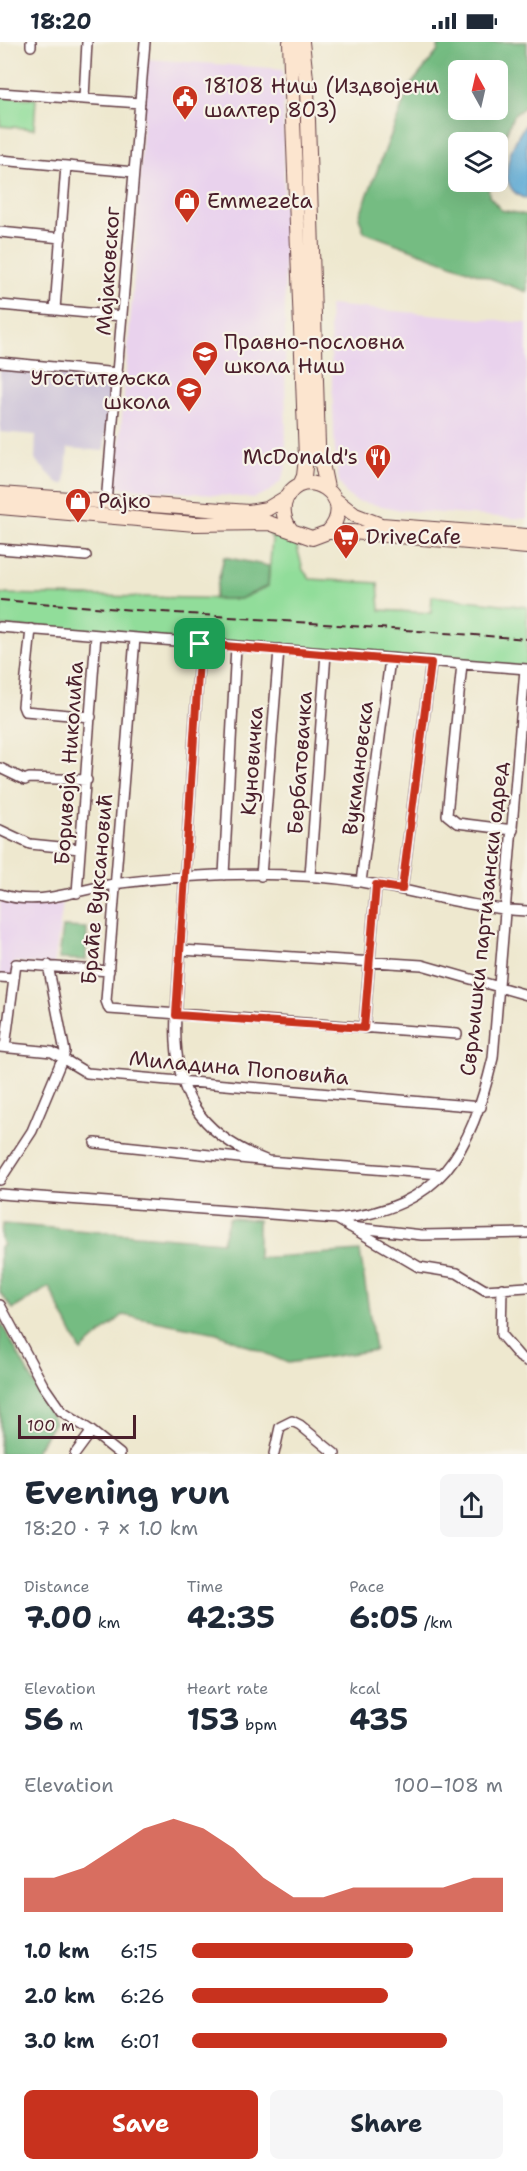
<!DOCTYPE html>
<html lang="en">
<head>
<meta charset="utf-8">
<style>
	body { margin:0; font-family:"Shantell Sans",sans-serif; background:#f6f6f7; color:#1f2937; height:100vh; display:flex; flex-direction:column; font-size:22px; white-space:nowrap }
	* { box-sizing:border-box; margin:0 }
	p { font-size:20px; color:#747a83 }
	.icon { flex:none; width:33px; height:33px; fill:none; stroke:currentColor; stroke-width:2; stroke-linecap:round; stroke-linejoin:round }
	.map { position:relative; height:1412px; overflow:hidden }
	.panel { display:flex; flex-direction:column; background:#fff; flex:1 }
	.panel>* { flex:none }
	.needle { width:39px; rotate:352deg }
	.tools { position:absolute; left:448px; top:18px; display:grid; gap:12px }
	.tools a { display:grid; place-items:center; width:60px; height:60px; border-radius:9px; background:#fff; box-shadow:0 6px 24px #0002; font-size:30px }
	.scale { position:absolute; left:18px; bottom:15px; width:118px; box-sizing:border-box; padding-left:6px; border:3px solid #4a1f2b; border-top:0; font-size:16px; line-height:21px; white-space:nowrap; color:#4a1f2b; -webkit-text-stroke:4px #f7f3e8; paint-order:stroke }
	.pin { position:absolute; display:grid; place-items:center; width:51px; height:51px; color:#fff; margin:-26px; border-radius:12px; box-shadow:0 3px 9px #0006 }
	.round { display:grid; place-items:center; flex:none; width:63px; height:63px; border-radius:9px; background:#f6f6f7 }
	.headline { display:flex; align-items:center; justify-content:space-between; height:102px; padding:0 24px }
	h1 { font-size:33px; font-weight:700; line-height:45px }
	.metrics { display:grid; grid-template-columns:repeat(3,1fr); gap:9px; height:102px; padding:6px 24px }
	.metrics div { display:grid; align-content:center }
	.metrics b { font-size:30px; font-weight:700 }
	.metrics small { font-size:16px; font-weight:400 }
	.metrics p { font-size:16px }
	.chart { height:168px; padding:12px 24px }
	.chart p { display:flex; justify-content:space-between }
	.chart svg { width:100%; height:108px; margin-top:6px; fill:#c8321e; opacity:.7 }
	.cta { display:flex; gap:12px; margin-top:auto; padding:12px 24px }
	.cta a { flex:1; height:69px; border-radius:9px; background:#c8321e; color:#fff; font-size:24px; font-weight:700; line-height:69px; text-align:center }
	.cta a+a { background:#f6f6f7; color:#1f2937 }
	ul { padding:0 24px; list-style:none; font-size:20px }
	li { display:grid; grid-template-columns:96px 72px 1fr; align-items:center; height:45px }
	li i { height:15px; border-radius:8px; background:#c8321e }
	.status { display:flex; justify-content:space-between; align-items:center; height:42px; padding:0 30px; background:#fff; direction:ltr }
	.status svg { height:16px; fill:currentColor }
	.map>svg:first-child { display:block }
	.built { fill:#e9d2ed }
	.industrial { fill:#c9bfd7 }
	.green { fill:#91dd9a; stroke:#6e7e62; stroke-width:1.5 }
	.forest { fill:#74bc82; stroke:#5f6e56; stroke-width:1.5; fill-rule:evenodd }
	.water { fill:#60aed9; stroke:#556682; stroke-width:1.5 }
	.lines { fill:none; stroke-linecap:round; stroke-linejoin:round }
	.minor-casing { stroke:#633d44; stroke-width:12 }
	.secondary-casing { stroke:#633d44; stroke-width:16 }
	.minor { stroke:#fff; stroke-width:9 }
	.secondary { stroke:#fce5cf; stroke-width:14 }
	.rail { stroke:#4a1f2b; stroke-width:2; stroke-dasharray:9 4.5; stroke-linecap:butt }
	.route-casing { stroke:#fff; stroke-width:12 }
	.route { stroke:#c8321e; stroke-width:8 }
	.labels { text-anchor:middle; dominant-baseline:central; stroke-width:4.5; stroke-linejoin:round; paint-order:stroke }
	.poi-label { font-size:21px; fill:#4a1f2b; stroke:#f7f3e8; text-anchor:start }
	.street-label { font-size:21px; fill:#4a1f2b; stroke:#f7f3e8 }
</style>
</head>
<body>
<div class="status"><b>18:20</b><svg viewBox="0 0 49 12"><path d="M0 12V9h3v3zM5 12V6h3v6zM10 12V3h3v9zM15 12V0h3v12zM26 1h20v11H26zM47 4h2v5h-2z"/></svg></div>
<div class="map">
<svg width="527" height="1412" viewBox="0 0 527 1412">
	<rect width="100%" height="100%" fill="#f7f3e8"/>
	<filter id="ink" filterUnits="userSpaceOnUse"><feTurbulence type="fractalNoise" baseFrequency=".0167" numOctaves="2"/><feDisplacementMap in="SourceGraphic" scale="12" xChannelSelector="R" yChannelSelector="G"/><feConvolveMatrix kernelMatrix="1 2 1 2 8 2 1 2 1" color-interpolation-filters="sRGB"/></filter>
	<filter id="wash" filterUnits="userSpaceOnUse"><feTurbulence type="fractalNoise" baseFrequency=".008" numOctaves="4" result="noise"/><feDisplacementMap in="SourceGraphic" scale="24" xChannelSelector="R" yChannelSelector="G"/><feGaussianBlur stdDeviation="1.35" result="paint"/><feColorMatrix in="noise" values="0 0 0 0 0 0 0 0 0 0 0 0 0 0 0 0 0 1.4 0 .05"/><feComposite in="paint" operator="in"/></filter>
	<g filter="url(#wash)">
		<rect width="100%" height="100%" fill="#eee8cf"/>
		<path class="built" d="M 147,17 L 283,27 L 286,426 L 281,439 L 270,449 L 254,456 L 116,445 L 134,235 Z
			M 329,263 L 527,281 L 527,477 L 402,468 L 356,459 L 347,453 L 339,440 L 335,415 Z
			M 0,859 L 27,864 L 63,861 L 54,923 L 15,920 L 13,936 L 0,935 Z"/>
		<path class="industrial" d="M 0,327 L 111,337 L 104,409 L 68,406 L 65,442 L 59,442 L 35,418 L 36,393 L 0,390 Z"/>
		<path class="green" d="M 0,54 L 36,57 L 34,87 L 0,84 Z
			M 268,489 L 295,497 L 303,528 L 310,537 L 378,541 L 380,568 L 431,571 L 432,554 L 527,565 L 527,626 L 0,584 L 0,552 L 240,557 L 268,544 L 272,497 Z"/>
		<path class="forest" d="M 439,0 L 527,0 L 527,63 L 513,74 L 498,112 L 498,100 L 459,100 L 459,140 L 488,140 L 489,154 L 501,168 L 527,173 L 527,250 L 364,190 L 359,175 L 410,44 L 438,9 ZM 498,28 L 498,68 L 459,68 L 459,28 Z
			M 224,515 L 269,524 L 268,544 L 240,557 L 214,557 Z
			M 63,885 L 87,886 L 86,918 L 59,917 Z
			M 229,1176 L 258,1178 L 258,1216 L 360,1209 L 375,1308 L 288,1321 L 217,1291 L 123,1273 L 81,1309 L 49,1245 L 13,1267 L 0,1251 L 0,1205 L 3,1203 C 0,1197 0,1189 3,1182 L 222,1200 Z
			M 0,1279 L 55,1380 L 34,1412 L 0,1412 Z"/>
		<path class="water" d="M 527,81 L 527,157 C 492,147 511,100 527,81 Z"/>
	</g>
	<g filter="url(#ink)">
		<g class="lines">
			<g class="minor-casing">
				<path id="minor" d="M 31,4 L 31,0
					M 0,51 L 140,61
					M 84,56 L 87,0
					M 0,118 L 134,130
					M 0,190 L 61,196
					M 0,263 L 122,274
					M 55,267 L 66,124
					M 0,320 L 118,331
					M 106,461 L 145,0
					M 0,507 L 86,514
					M 0,585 L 527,627
					M 31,587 L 23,664 L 25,669 L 91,675
					M 135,596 L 106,959 L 109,967 L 457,992
					M 200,602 L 176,973 C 172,1048 197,1092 268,1119
					M 462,622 L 447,773 L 457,781 L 513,788
					M 0,726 L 25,738 L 29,736 L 87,738
					M 0,788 L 30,802 L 80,807
					M 224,833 L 236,604
					M 261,834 L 279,607
					M 310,834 L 326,611
					M 361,840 L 390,617
					M 402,847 L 431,621
					M 77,851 L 96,593
					M 0,852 C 42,866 79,846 121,841 C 200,831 282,828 361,840 C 416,849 471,866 527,869
					M 181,908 L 422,923 L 527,953
					M 0,935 L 13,936
					M 364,986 L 376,843
					M 0,1005 L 52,1010 L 87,1031 L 481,1065
					M 5,1005 L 16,922 L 109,929
					M 95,1101 L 268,1119 L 440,1132
					M 0,1138 L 32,1089 L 65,1010 L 48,923
					M 0,1152 L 337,1177 C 442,1166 470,1111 493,1016 L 525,627
					M 337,1177 L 419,1225 L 457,1231 L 485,1248 L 527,1245
					M 350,1185 L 422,1193 L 527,1191
					M 502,1246 L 501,1293 L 520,1315 L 527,1319
					M 0,1263 L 43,1343 L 61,1369 L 90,1388 L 120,1412
					M 75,1412 L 89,1393 L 90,1388
					M 274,1412 L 280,1385 L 292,1379 L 300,1383 L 335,1412"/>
			</g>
			<g class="secondary-casing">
				<path id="secondary" d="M 290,0 L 306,416 L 304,434 L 300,443
					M 302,0 L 307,46 L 318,403 L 327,446
					M 0,452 L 249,470 L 267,467 L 287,455
					M 337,459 L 355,473 L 381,483 L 527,494
					M 0,465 L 195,482 L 269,481 L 312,496 L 328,490 L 352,490 L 527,505
					M 291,488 C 284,478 281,468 286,457 C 303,420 360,455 328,490"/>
			</g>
			<use href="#minor" class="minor"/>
			<use href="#secondary" class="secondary"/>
			<path class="rail" d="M 0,558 L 527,597"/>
		</g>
	</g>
	<g class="lines" filter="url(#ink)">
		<g class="route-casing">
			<path id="route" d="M 200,602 L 431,621 L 402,847 L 376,843 L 364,986 L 176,973 Z"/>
		</g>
		<use href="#route" class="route"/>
	</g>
	<defs>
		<g id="civic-pin" transform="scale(1.35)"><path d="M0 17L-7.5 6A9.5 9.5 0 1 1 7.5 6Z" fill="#c8321e" stroke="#f7f3e8"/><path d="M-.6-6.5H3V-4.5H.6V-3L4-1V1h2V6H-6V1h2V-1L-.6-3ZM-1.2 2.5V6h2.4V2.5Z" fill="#fff"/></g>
		<g id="shop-pin" transform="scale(1.35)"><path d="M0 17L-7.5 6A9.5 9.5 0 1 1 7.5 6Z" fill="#c8321e" stroke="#f7f3e8"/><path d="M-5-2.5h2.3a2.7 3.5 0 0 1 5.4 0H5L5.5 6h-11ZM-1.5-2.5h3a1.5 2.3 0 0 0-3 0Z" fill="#fff"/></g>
		<g id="school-pin" transform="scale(1.35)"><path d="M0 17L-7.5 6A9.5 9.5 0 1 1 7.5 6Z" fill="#c8321e" stroke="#f7f3e8"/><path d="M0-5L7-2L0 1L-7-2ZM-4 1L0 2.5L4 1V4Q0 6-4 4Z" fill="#fff"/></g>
		<g id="restaurant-pin" transform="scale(1.35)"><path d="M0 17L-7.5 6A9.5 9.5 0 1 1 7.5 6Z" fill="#c8321e" stroke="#f7f3e8"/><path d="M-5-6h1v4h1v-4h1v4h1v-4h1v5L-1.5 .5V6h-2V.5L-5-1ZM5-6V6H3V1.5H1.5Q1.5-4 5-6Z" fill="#fff"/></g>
		<g id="supermarket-pin" transform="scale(1.35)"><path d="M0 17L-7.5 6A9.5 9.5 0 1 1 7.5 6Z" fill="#c8321e" stroke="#f7f3e8"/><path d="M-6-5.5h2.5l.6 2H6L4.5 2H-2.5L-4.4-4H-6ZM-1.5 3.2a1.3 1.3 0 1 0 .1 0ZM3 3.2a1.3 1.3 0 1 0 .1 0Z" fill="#fff"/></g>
	</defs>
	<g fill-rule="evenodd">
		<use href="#civic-pin" x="185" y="56"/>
		<use href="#shop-pin" x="187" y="159"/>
		<use href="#school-pin" x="205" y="312"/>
		<use href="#school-pin" x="189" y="348"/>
		<use href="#restaurant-pin" x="378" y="415"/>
		<use href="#shop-pin" x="78" y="459"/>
		<use href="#supermarket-pin" x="346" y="495"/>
	</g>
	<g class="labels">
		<g class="poi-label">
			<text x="204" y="44">18108 Ниш (Издвојени<tspan x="204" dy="24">шалтер 803)</tspan></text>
			<text x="207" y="159">Emmezeta</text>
			<text x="224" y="300">Правно-пословна<tspan x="224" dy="24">школа Ниш</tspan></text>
			<text x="170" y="336" text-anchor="end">Угоститељска<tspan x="170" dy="24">школа</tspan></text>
			<text x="358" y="415" text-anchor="end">McDonald's</text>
			<text x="98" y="459">Рајко</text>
			<text x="366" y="495">DriveCafe</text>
		</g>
		<g class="street-label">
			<text transform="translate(108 229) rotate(-86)">Мајаковског</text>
			<text transform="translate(252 719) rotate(-86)">Куновичка</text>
			<text transform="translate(69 721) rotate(-86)">Боривоја Николића</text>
			<text transform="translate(300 721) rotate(-86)">Бербатовачка</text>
			<text transform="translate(358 726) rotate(-83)">Вукмановска</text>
			<text transform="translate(97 847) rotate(-85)">Браће Вуксановић</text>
			<text transform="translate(484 877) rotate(-84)">Сврљишки партизански одред</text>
			<text transform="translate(239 1026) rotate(5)">Миладина Поповића</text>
		</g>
	</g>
</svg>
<div class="tools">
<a><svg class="needle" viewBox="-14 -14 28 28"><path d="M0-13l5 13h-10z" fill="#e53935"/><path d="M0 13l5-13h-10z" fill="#747a83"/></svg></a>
<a><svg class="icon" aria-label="layers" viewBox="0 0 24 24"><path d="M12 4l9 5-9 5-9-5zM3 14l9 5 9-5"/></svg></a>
</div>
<div class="scale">100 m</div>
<div class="pin" style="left:200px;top:602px;background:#1e9e55"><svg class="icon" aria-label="arrive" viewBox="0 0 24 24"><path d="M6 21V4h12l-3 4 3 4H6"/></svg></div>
</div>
<section class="panel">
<div class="headline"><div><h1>Evening run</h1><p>18:20 · 7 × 1.0 km</p></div><a class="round"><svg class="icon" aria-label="share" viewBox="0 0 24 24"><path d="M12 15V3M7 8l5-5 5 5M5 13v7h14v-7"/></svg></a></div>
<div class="metrics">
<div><p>Distance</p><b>7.00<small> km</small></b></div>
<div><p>Time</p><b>42:35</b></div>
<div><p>Pace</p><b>6:05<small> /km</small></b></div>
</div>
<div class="metrics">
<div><p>Elevation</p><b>56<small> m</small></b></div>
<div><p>Heart rate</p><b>153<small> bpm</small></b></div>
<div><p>kcal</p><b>435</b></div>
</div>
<div class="chart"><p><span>Elevation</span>100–108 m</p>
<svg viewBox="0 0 160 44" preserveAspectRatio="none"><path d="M0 44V30L10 30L20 26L30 18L40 10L50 6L60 10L70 18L80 30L90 38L100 38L110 34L120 34L130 34L140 34L150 30L160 30V44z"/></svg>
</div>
<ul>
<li><b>1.0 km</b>6:15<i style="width:71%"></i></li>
<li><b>2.0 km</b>6:26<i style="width:63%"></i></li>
<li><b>3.0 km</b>6:01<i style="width:82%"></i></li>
</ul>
<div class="cta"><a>Save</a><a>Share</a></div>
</section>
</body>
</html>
